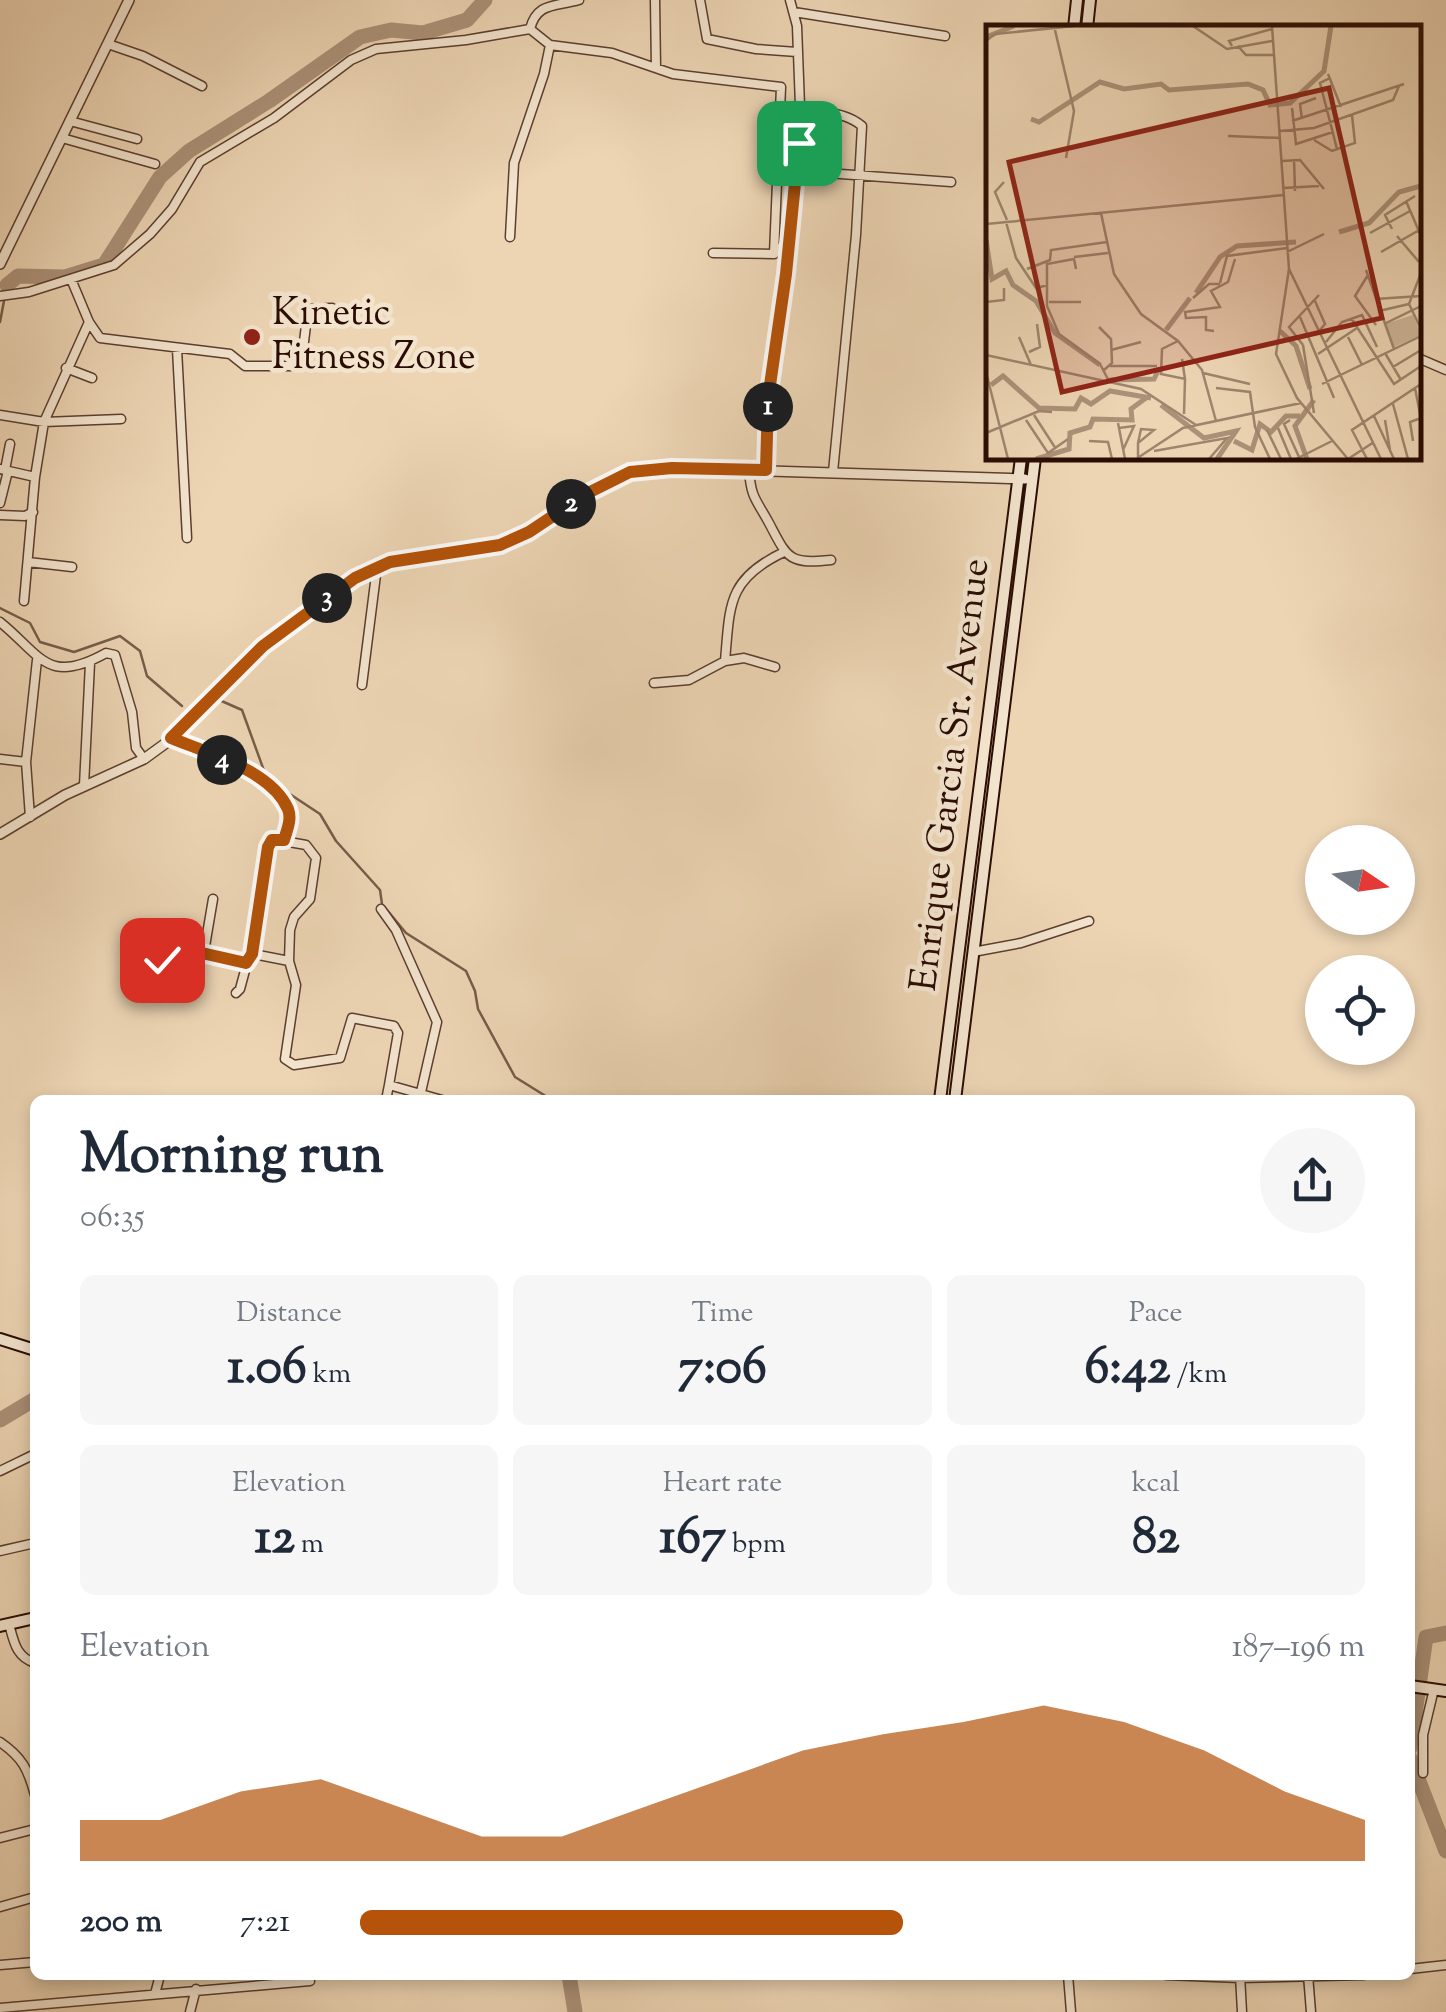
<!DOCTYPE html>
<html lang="en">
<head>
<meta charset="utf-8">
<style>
	body { margin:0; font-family:"Sorts Mill Goudy",serif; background:#f6f6f7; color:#1f2937; height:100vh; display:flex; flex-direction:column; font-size:38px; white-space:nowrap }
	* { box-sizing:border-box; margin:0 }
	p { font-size:32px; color:#747a83 }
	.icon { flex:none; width:55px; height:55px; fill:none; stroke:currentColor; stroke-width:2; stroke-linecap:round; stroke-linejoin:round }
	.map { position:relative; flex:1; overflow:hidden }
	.sheet { position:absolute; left:30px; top:1095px; width:1385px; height:885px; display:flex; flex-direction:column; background:#fff; border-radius:15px; box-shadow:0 5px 15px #0003 }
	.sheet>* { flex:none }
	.needle { width:65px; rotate:103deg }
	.controls { position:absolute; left:1305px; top:825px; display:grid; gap:20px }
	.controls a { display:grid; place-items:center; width:110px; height:110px; border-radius:50%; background:#fff; box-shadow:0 5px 15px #0003; font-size:50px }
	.pin { position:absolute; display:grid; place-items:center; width:85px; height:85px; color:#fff; margin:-42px; border-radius:20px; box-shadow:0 5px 15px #0006 }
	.km { position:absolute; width:50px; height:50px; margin:-25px; border-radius:50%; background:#222; color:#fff; font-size:28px; line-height:50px; text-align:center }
	.round { display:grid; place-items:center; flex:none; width:105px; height:105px; border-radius:52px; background:#f6f6f7 }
	.headline { display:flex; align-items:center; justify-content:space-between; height:170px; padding:0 50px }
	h1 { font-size:55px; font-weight:700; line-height:75px }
	.metrics { display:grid; grid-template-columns:repeat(3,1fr); gap:15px; height:170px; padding:10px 50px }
	.metrics div { display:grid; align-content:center; border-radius:15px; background:#f6f6f7; text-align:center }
	.metrics b { font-size:50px; font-weight:700 }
	.metrics small { font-size:28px; font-weight:400 }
	.metrics p { font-size:28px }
	.chart { height:280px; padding:20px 50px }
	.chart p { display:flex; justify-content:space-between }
	.chart svg { width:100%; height:180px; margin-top:10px; fill:#b45309; opacity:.7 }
	ul { padding:0 50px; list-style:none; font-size:32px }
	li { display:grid; grid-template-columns:160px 120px 1fr; align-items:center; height:75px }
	li i { height:25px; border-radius:12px; background:#b45309 }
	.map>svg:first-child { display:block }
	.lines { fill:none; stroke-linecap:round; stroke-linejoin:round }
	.stream { stroke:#775c49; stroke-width:2.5 }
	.river { stroke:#ab9178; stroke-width:15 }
	.minor-casing { stroke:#5b3e2f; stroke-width:11 }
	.tertiary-casing { stroke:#5b3e2f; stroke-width:12 }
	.secondary-casing { stroke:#2a0c03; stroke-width:14 }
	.minor { stroke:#f3e4ce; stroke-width:8 }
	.tertiary { stroke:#f3e4ce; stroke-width:9 }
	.secondary { stroke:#f3e4ce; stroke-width:10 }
	.route-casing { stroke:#fff; stroke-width:20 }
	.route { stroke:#b45309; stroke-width:12 }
	.poi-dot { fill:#8f2418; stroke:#f3e4ce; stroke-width:4 }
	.labels { text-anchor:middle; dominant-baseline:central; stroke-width:9; stroke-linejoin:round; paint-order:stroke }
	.poi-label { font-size:38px; fill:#2a0c03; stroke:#f3e4ce; text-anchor:start }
	.street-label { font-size:38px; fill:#2a0c03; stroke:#f3e4ce }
	.inset-river { fill:none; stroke:#ab9178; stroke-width:5 }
	.inset-road { fill:none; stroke:#9f856d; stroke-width:2.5 }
	.view { fill:#8f2418; fill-opacity:0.15; stroke:#8f2418; stroke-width:5 }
	.inset-edge { fill:none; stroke:#2a0c03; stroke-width:5 }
</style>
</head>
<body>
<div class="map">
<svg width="1446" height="2012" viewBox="0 0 1446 2012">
	<rect width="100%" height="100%" fill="#edd5b4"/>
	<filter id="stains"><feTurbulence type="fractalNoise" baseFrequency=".002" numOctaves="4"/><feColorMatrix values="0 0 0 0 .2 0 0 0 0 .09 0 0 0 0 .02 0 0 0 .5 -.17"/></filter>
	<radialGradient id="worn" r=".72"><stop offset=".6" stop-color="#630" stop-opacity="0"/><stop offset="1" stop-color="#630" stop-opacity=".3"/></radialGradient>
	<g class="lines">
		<path class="stream" d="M 0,322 L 7,285
			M 0,608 L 30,623 L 40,642 L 74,652 L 120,636 L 140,651 L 147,676 L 182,706
			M 217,699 L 242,710 L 267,779 L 320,814 L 336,841 L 380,890 L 382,904
			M 387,910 L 406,933 L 466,971 L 475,991 L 478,1009 L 515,1077 L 552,1100"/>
		<path class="river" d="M 7,285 L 18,276 L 65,277 L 104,265 L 160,177 L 189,151 L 269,101 L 360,37 L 391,30 L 423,33 L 467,20 L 485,0
			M 0,1420 L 35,1399
			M 1410,1748 L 1426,1637 L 1446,1633
			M 1410,1758 L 1446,1851
			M 569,1975 L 575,2012"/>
		<g class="minor-casing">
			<path id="minor" d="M 655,0 L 656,68
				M 700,0 L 707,39 L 756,49 L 797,52
				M 790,0 L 797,26 L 800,106 C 822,115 843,110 862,126 L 856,235 L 833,472
				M 794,12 L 945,36
				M 530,29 C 537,2 555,7 579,0
				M 108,44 L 143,56 L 202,86
				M 70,121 L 137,139
				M 62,138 L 155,164
				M 778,159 L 827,173 L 951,182
				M 510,237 L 514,163 L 544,74 L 550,45
				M 774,254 L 789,239 L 800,153 L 800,106
				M 71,279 L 89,322 L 100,338 L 230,354 L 245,366 L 301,366 L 308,309 L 332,308
				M 0,296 L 29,292 L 114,265 L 150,234 L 172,209 L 200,162 L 274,118 L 351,60 L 376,49 L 466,40 L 530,29 L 550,45 L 612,53 L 673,74 L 781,87 L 774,254 L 713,253
				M 177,349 L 187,538
				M 1418,358 L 1446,370
				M 66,368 L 92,378
				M 0,415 L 44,422 L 121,419
				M 0,469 L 35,477
				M 5,470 L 10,444
				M 749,470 C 751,498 756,499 769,523 C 787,557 788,565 831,560
				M 766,470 L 768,399 L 789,239
				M 0,503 L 8,471
				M 0,515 L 25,516 L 33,512
				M 28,562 L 72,567
				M 24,601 L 35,477 L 44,422 L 89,322
				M 0,622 C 41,655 47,686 106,653 L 115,655 L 132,712 L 136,748 L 144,759
				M 775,667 L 744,658 L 725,661 C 730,605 727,579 784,552
				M 654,683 L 689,680 L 725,661
				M 362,685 L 377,567
				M 171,739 L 256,774 L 289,810 L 285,840
				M 0,759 L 26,762
				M 84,786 L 90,663
				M 30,817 L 26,762 L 37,660
				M 381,909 L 396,930 L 437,1022 L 421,1092
				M 204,952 L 213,899
				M 973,952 L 1021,943 L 1089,921
				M 253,954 L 289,961
				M 152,991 L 171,945 L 247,963 L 253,954 L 269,842 L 278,840 L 306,845 L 316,858 L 310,899 L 294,917 L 290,930 L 289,961 L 296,985 L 285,1059 L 294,1065 L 340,1058 L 352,1018 L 394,1026 L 398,1033 L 389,1085 L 442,1100
				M 236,993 L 240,989 L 247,963
				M 386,1100 L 389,1085
				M 0,1471 L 35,1454
				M 0,1551 L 35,1543
				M 9,1624 C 14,1642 16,1657 35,1663
				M 0,1742 C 22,1757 28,1769 35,1795
				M 1423,1773 L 1423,1735 L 1434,1689
				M 0,1838 L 35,1829
				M 0,1907 L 35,1897
				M 0,1965 L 35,1962
				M 1410,1969 L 1446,1965
				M 1068,1975 L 1071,2012
				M 1166,1975 L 1240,1978 L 1364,1975
				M 1240,1975 L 1242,2012
				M 1308,1975 L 1311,2012
				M 155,1994 L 160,1975
				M 0,2008 L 310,1981
				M 190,2012 L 196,1989"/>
		</g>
		<g class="tertiary-casing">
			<path id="tertiary" d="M 0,264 L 129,0
				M 0,834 L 65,795 L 144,759 L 166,743 L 263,646 L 355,578 L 390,562 L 500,545 L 529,532 L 586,494 L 630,473 L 672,468 L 1025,479"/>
		</g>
		<g class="secondary-casing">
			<path id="secondary" d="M 1074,28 L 1077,0
				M 1087,28 L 1090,0
				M 940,1100 L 1021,458
				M 955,1100 L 1035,458
				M 0,1339 L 35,1350
				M 0,1626 L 35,1618
				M 1410,1686 L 1446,1691"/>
		</g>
		<use href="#minor" class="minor"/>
		<use href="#tertiary" class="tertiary"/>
		<use href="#secondary" class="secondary"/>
	</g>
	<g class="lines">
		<g class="route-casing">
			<path id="route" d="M 162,960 L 171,946 L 246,963 L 252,954 L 268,847 L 272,840 L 284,840 C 287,830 292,819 288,809 C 271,770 207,753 171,738 L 263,646 L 355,578 L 390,562 L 500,545 L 529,532 L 586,494 L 630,472 L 672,468 L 766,470 L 768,399 L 786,274 L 799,143"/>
		</g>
		<use href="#route" class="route"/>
	</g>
	<circle class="poi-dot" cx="252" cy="337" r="10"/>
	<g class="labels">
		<g class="poi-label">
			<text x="272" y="315">Kinetic<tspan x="272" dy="44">Fitness Zone</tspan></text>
		</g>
		<g class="street-label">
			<text transform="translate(952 775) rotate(-83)">Enrique Garcia Sr. Avenue</text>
		</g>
	</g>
	<g transform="translate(986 25)">
		<rect width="435" height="435" fill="#edd5b4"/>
		<path d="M 427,290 L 435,310 L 408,322 L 399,299 Z" fill="#ccb396"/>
		<path class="inset-river" d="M 0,12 L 28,1M 45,94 L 53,97 L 114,57 L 138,64 L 175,59 L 183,65 L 262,59 L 277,65 L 284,80 L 304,78 L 338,46 L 345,1M 353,207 L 383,198 L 413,167 L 435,161M 0,215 L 6,254 L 20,246 L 27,260 L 50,276 L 69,308 L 114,340M 210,268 L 234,232 L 251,221 L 310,217M 180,305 L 204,273M 294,306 L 310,321 L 324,364M 123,355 L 168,354 L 173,344M 5,360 L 17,351 L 53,383 L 89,384 L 95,373 L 105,379 L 124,366 L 165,373M 175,380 L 218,413 L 250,406 L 231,434M 248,416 L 266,425 L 274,399 L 285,407 L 300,391 L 314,391M 50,434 L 83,424 L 84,408 L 104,402 L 107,394 L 146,395 L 145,384 L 160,373M 321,434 L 309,401 L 328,375"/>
		<path class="inset-road" d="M 207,1 L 241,24 L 286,16M 286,1 L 303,244 L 290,329 L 311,373 L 362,434M 69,5 L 88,86 L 80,133M 0,16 L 9,9 L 88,1M 246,21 L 243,16 L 286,4M 252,21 L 260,30 L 289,30M 342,49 L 355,82M 344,53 L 334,58 L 351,124M 306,83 L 310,119 L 347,107M 316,94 L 314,79 L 330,73M 306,96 L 418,59M 294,106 L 328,103 L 407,75 L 413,61M 242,111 L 295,113M 328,115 L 346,126 L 369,118 L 366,90M 308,134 L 309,166M 296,136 L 314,135 L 338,164M 18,157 L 9,167 L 21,195M 297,163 L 333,161M 420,176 L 435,211M 115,188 L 128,249 L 155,289 L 192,316 L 216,345 L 230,396M 20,197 L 30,233 L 50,263 L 62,260M 0,199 L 298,170M 406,204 L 399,190 L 429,171M 384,208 L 424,186M 411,211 L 433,237M 301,227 L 338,209M 395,227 L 435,204M 88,232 L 122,228M 41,244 L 64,235 L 65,225 L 121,217M 90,244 L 88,234 L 61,239 L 61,281 L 73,309 L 114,339 L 124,358M 303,244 L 395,434M 380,245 L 408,324M 435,248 L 423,279 L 435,304M 382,250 L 369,271 L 390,300M 234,258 L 241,231 L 301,223M 207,273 L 223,259 L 234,259M 389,274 L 435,271M 329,276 L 339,299 L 334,305M 0,277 L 18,275 L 18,263M 63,277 L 95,277M 393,286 L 423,279M 314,292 L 348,373M 365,293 L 408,359 L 435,341M 398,299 L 435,281M 113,302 L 125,314 L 126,338 L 118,345M 228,306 L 220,305 L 220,292 L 200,293 L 199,287 L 234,282 L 225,266 L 242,257 L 249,234M 33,312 L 45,340M 362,312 L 376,340M 192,316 L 176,324 L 175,349 L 199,354 L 196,334M 340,317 L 356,297 L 376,290 L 391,322M 317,320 L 328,388M 317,320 L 303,302 L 333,270M 125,325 L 155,317M 43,327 L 54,322 L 51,299M 399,328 L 415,355M 332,329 L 371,303M 0,330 L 155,364 L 210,400M 124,341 L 171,341M 407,342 L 435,325M 0,347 L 22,434M 217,348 L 264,359M 336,359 L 435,311M 230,363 L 264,367 L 269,402 L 284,434M 429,363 L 435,394M 407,379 L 422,434M 198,389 L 199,354M 48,390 L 70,424M 388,391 L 408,434M 40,395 L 62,428 L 82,414M 304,395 L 298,399 L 313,432M 399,395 L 404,425M 132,398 L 139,434M 133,403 L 148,401 L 137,425M 292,403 L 305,434M 281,405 L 295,434M 0,408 L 53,386 L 66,387M 103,416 L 122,417 L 126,434M 427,416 L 424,397 L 435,393M 152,418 L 155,404 L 168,405 L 152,418 L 152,433M 168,426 L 241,413 L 223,434M 150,434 L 197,403 L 315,378M 310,434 L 346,416M 362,434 L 388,417M 381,434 L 366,405 L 435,359"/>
		<path class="view" d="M 343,63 L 396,293 L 76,367 L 23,137 Z"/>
		<rect width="435" height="435" class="inset-edge"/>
	</g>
	<rect width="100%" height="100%" filter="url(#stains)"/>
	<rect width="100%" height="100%" fill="url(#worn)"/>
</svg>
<div class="controls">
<a><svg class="needle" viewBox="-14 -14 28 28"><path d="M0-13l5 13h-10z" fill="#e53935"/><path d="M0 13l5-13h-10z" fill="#747a83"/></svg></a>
<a><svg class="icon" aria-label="locate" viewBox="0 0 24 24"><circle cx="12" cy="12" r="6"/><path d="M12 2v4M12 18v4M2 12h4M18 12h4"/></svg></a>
</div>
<div class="pin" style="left:799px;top:143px;background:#1e9e55"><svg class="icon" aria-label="arrive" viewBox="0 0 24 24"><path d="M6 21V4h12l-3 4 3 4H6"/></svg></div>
<div class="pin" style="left:162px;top:960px;background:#d93025"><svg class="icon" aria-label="check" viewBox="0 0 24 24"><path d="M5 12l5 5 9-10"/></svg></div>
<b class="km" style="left:768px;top:407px">1</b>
<b class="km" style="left:571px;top:504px">2</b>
<b class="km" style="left:327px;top:598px">3</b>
<b class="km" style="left:222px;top:760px">4</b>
<section class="sheet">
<div class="headline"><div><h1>Morning run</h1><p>06:35</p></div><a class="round"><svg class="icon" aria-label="share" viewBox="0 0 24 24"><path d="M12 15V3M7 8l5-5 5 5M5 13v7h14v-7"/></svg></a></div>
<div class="metrics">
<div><p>Distance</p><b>1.06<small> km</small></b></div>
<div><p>Time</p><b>7:06</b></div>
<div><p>Pace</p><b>6:42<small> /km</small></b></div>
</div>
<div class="metrics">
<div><p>Elevation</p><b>12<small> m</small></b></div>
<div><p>Heart rate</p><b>167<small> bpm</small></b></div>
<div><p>kcal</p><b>82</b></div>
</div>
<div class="chart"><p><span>Elevation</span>187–196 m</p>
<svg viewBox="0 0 160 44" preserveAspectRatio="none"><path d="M0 44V34L10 34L20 27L30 24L40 31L50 38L60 38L70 31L80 24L90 17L100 13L110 10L120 6L130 10L140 17L150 27L160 34V44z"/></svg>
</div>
<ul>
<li><b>200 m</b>7:21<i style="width:54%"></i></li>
</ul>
</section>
</div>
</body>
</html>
